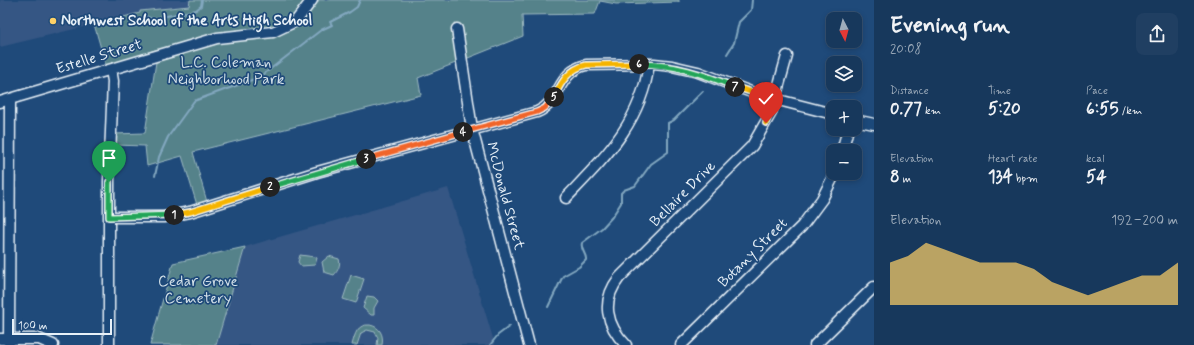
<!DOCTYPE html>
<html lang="en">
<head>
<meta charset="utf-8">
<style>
	body { margin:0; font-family:Mynerve,sans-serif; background:#203f62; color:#f1f3f6; height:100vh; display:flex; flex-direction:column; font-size:15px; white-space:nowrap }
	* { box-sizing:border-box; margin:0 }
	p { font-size:13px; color:#9eacbb }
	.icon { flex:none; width:22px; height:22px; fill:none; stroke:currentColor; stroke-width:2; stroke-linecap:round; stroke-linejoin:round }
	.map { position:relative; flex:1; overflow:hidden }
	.side { display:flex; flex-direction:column; background:#17385c; width:320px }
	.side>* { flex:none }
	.needle { width:26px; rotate:174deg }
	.fabs { position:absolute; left:826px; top:12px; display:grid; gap:8px }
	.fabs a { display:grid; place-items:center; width:36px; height:36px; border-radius:8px; background:#17385c; box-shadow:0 2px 6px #0003,0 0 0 1px #365272; font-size:20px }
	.scale { position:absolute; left:12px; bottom:10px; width:100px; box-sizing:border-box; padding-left:4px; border:2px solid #e8f1f8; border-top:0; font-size:11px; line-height:14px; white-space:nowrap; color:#e8f1f8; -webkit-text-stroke:3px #1f4a7a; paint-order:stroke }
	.pin { position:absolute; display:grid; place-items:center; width:34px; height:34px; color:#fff; margin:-41px -17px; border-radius:50% 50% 50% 0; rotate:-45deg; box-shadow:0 0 4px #0007 }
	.pin .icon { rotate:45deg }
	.km { position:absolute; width:20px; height:20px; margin:-10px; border-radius:50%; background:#222; color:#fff; font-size:11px; line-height:20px; text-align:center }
	.round { display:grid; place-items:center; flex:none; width:42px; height:42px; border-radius:8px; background:#203f62 }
	.overview { display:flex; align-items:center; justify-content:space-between; height:68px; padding:0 16px }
	h1 { font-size:22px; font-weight:700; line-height:30px }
	.stats { display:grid; grid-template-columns:repeat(3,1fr); gap:6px; height:68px; padding:4px 16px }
	.stats div { display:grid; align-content:center }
	.stats b { font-size:17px; font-weight:700 }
	.stats small { font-size:11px; font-weight:400 }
	.stats p { font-size:11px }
	.chart { height:112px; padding:8px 16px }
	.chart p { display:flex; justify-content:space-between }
	.chart svg { width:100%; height:72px; margin-top:4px; fill:#ffd166; opacity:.7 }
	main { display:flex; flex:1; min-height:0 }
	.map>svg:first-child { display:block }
	.built { fill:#355684 }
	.green { fill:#55828a; stroke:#9ebac1 }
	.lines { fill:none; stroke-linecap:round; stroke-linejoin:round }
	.stream { stroke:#83a8c0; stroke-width:2 }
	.minor-casing { stroke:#e8f1f8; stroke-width:13 }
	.minor { stroke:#1f4a7a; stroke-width:10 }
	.split-1-casing { stroke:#fff; stroke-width:8 }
	.split-2-casing { stroke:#fff; stroke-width:8 }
	.split-3-casing { stroke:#fff; stroke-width:8 }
	.split-4-casing { stroke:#fff; stroke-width:8 }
	.split-5-casing { stroke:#fff; stroke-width:8 }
	.split-6-casing { stroke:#fff; stroke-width:8 }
	.split-7-casing { stroke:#fff; stroke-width:8 }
	.split-8-casing { stroke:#fff; stroke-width:8 }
	.split-1 { stroke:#22a559; stroke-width:5 }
	.split-2 { stroke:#f5b400; stroke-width:5 }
	.split-3 { stroke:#22a559; stroke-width:5 }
	.split-4 { stroke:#f0652b; stroke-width:5 }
	.split-5 { stroke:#f0652b; stroke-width:5 }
	.split-6 { stroke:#f5b400; stroke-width:5 }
	.split-7 { stroke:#22a559; stroke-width:5 }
	.split-8 { stroke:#f5b400; stroke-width:5 }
	.poi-dot { fill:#ffd166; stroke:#1f4a7a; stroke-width:1.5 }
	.labels { text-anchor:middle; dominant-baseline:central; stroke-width:3.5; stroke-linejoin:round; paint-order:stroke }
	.poi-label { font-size:15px; font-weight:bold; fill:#e8f1f8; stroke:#1f4a7a; text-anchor:start }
	.street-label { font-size:15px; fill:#e8f1f8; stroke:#1f4a7a }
	.park-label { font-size:15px; fill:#d2e0e8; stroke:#1f4a7a }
</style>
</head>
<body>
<main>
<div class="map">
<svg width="874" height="345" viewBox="0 0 874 345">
	<rect width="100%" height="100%" fill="#1f4a7a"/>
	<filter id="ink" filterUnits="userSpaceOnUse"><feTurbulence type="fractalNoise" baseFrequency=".025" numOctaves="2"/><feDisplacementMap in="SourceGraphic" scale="8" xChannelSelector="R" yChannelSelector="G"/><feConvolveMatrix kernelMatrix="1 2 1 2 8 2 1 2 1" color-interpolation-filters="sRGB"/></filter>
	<g filter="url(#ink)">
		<path class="built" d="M 0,0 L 192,0 L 192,9 L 141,13 L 0,47 Z
			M 448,188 L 495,345 L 216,345 L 245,247 Z"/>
		<path class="green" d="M 190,0 L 679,0 L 679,2 L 616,4 L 600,1 L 595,14 L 522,15 L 523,36 L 418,78 L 421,95 L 193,152 L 207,202 L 197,205 L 182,156 L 147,166 L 145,146 L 114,145 L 114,134 L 145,133 L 158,49 L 106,66 L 94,24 L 140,13 L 140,11 L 189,6 Z
			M 245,247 L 216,345 L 150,345 L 173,263 Z
			M 300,255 L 315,257 L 317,258 L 315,265 L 301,266 L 298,262 Z
			M 329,256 L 339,259 C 341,264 338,271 334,275 L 324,272 L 322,262 Z
			M 351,275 L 364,279 L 356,303 L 343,299 Z
			M 367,296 L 374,297 L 378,301 L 374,308 L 374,315 L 371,315 L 363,308 Z
			M 370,325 C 380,327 384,335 382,345 L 377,345 L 378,338 L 375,332 L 367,330 L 361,333 L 357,345 L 352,345 C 355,334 357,324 370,325 Z"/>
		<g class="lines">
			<path class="stream" d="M 145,16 L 152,19 L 196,10 L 201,6 L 202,0
				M 727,54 L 734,43 L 739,22 L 751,10 L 752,0
				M 155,176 L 159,157 L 168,137 L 194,101 L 260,77 L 321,30 L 332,25 L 330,22 L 350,12 L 357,7 L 360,0
				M 548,307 L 563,276 L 579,267 L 586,260 C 587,254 580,250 582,243 L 602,228 L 612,217 L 621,203 L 621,193 L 624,190 L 635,186 L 651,164 L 668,152 L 668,123 L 674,120 L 703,91
				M 490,345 L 498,335 L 510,326"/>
			<g class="minor-casing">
				<path id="minor" d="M 457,29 L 472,129 L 529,345
					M 0,102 L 217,38 L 273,32 L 296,21 L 312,0
					M 855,120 L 874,124
					M 842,151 L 848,129
					M 566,198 C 605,157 641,123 649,64
					M 109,217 L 164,217 L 190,212 L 317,172 L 537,112 C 561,102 557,72 586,65 L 654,64 L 672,66 L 698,72 L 759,95 L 833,114
					M 0,339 L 39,339 L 53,345
					M 9,345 L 10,99
					M 109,345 L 109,181 L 113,81 L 111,70
					M 626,345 C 606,325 601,301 619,278 L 752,146 L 771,113 L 787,56
					M 681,345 L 802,226 L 822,199 L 835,173
					M 815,345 L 874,287"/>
			</g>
			<use href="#minor" class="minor"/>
		</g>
	</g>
	<g class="lines" filter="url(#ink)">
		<g class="split-1-casing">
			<path id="split-1" d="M 109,182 L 109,217 L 174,215"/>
		</g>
		<g class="split-2-casing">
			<path id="split-2" d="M 174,215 L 190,212 L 270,187"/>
		</g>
		<g class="split-3-casing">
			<path id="split-3" d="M 270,187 L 366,159"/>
		</g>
		<g class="split-4-casing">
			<path id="split-4" d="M 366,159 L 463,132"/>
		</g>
		<g class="split-5-casing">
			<path id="split-5" d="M 463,132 L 537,112 L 545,108 L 554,97"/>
		</g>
		<g class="split-6-casing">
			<path id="split-6" d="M 554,97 C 562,81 569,69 586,65 L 639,64"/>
		</g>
		<g class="split-7-casing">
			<path id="split-7" d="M 639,64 C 674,64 703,74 735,87"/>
		</g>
		<g class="split-8-casing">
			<path id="split-8" d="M 735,87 L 775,99 L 766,123"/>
		</g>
		<use href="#split-1" class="split-1"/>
		<use href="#split-2" class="split-2"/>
		<use href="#split-3" class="split-3"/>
		<use href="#split-4" class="split-4"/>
		<use href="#split-5" class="split-5"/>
		<use href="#split-6" class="split-6"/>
		<use href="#split-7" class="split-7"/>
		<use href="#split-8" class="split-8"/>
	</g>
	<circle class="poi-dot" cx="53" cy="21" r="4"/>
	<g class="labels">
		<g class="poi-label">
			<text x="61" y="21">Northwest School of the Arts High School</text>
		</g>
		<g class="street-label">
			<text transform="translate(99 57) rotate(-17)">Estelle Street</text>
			<text transform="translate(683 194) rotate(-45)">Bellaire Drive</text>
			<text transform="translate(505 196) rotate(75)">McDonald Street</text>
			<text transform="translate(753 253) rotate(-45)">Botany Street</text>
		</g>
		<g class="park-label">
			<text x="226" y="63">L.C. Coleman<tspan x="226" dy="17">Neighborhood Park</tspan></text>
			<text x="198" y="282">Cedar Grove<tspan x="198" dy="17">Cemetery</tspan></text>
		</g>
	</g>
</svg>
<div class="fabs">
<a><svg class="needle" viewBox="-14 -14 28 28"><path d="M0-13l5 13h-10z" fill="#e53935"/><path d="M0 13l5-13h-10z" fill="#9eacbb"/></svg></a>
<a><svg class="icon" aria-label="layers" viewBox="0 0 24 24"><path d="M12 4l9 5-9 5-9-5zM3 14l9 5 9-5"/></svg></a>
<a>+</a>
<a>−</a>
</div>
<div class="scale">100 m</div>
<div class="pin" style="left:109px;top:182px;background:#1e9e55"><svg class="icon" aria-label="arrive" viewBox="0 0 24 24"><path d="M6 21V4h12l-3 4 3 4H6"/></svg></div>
<div class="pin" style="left:766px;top:123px;background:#d93025"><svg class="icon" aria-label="check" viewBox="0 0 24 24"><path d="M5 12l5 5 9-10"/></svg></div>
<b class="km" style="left:174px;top:215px">1</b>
<b class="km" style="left:270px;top:187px">2</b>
<b class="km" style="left:366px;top:159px">3</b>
<b class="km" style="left:463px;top:132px">4</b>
<b class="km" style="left:554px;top:97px">5</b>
<b class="km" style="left:639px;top:64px">6</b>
<b class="km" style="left:735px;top:87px">7</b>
</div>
<section class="side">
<div class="overview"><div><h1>Evening run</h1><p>20:08</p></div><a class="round"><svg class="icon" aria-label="share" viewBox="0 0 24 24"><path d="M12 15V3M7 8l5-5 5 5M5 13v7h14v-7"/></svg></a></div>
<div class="stats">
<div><p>Distance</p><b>0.77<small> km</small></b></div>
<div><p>Time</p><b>5:20</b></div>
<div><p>Pace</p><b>6:55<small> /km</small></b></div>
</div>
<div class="stats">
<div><p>Elevation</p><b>8<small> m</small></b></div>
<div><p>Heart rate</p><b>134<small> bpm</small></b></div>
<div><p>kcal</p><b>54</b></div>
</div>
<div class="chart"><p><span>Elevation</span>192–200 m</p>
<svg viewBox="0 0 160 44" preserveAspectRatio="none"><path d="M0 44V18L10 14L20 6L30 10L40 14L50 18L60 18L70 18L80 22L90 30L100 34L110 38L120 34L130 30L140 26L150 26L160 18V44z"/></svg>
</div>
</section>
</main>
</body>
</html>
